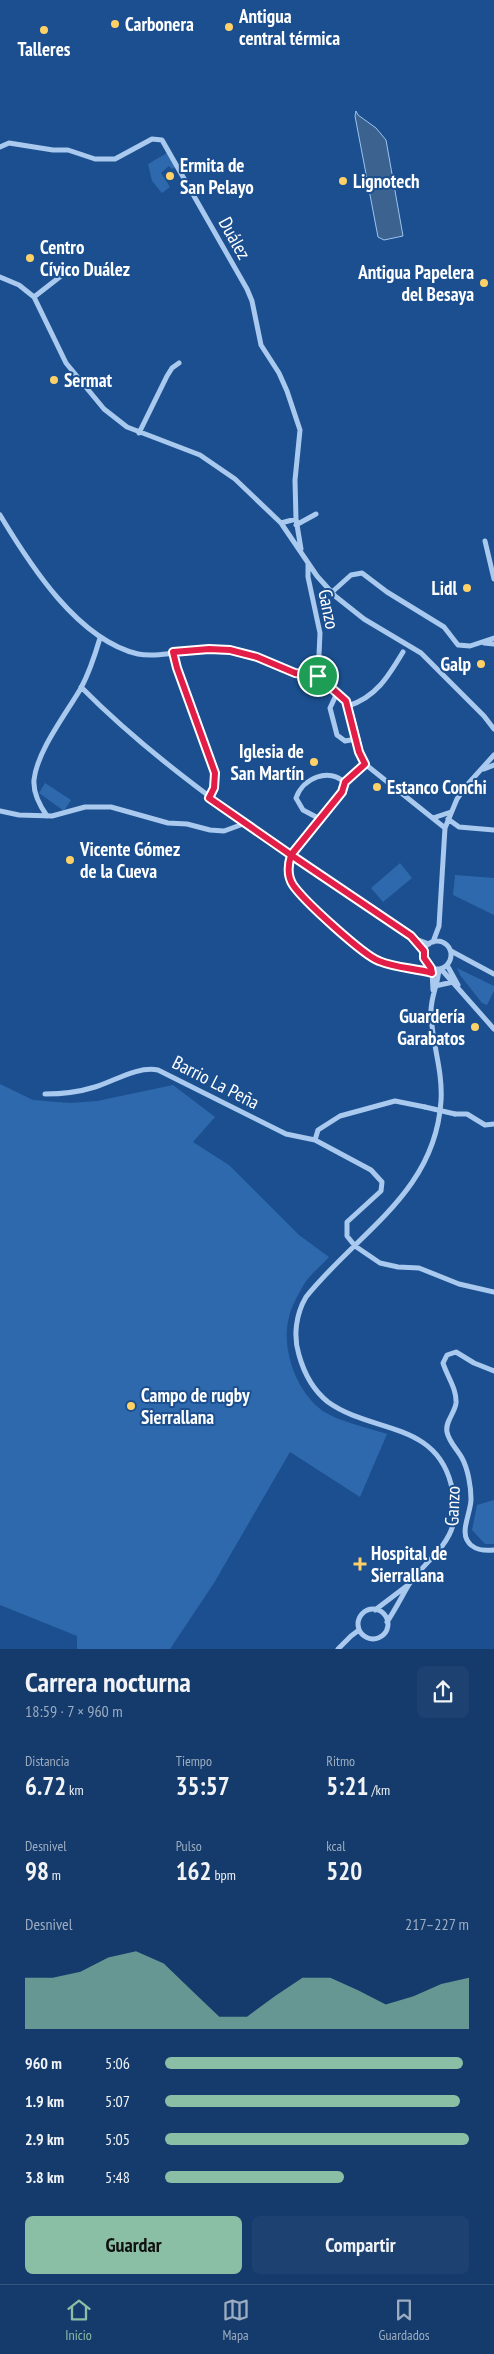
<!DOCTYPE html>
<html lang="es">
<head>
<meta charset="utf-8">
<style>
	body { margin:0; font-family:"PT Sans Narrow",sans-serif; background:#1d4271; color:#f1f3f6; height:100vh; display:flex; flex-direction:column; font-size:19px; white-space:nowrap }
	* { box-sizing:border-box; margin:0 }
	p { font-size:16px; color:#9dadc1 }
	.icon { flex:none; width:28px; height:28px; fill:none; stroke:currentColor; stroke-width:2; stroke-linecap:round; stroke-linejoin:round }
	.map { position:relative; height:1649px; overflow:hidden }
	.panel { display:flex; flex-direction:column; background:#143b6b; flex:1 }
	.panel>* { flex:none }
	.pin { position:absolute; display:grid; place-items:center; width:42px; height:42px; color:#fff; margin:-21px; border:2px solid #fff; border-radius:50%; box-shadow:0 1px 5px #0007 }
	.round { display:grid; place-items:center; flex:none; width:52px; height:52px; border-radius:8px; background:#1d4271 }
	.head { display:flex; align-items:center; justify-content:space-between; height:85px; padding:0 25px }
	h1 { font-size:28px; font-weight:800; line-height:38px }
	.stats { display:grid; grid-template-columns:repeat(3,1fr); gap:8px; height:85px; padding:5px 25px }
	.stats div { display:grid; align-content:center }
	.stats b { font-size:25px; font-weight:800 }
	.stats small { font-size:14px; font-weight:400 }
	.stats p { font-size:14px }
	.chart { height:140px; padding:10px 25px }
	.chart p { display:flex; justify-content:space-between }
	.chart svg { width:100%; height:90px; margin-top:5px; fill:#8abfa5; opacity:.7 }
	.action { display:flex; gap:10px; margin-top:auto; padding:10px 25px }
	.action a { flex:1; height:58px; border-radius:8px; background:#8abfa5; color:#111; font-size:20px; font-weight:800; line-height:58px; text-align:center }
	.action a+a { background:#1d4271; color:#f1f3f6 }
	ul { padding:0 25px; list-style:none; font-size:16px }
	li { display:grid; grid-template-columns:80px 60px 1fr; align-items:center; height:38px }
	li i { height:12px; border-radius:6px; background:#8abfa5 }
	.tab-bar { display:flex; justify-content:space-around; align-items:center; height:70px; border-top:1px solid #33557e; background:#143b6b; font-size:14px; color:#9dadc1 }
	.tab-bar a { display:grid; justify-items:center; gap:2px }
	.tab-bar .selected { color:#8abfa5 }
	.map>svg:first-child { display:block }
	.green { fill:#2e69ad }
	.water { fill:#3c6290; stroke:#9cc4f0 }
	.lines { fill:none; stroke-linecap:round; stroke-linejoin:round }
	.street { stroke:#a9c9ee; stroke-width:5 }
	.street-bridge { stroke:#a9c9ee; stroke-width:5 }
	.route-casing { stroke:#fff; stroke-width:10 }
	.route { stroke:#e11d48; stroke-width:6 }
	.poi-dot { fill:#ffd166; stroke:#1b4f8f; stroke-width:2 }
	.labels { text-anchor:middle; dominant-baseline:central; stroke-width:4; stroke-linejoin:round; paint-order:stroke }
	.poi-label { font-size:19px; font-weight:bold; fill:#fff; stroke:#1b4f8f; text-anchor:start }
	.street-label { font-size:19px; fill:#fff; stroke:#1b4f8f }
</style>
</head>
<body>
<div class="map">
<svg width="494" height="1649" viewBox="0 0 494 1649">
	<rect width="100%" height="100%" fill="#1b4f8f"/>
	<path class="green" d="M 167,153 L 176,167 L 172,169 L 169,166 L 161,173 L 170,187 L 162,193 L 152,181 L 148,164 Z
		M 45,783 L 71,800 L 64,811 L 39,793 Z
		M 400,863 L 412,878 L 383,902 L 371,888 Z
		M 455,875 L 494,878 L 494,915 L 453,895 Z
		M 457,968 L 494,986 L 494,991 L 487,1005 L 482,1003 L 460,975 Z
		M 0,1084 L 33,1100 L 70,1103 L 97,1101 L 173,1085 L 215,1117 L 193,1142 L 229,1165 L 299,1235 L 329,1257 C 321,1266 309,1275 303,1286 C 298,1295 291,1307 289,1317 C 281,1347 295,1388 319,1408 C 332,1420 369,1428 387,1434 L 360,1497 L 290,1452 L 214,1583 L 170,1649 L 77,1649 L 77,1636 L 0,1605 Z
		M 494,1500 L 494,1544 L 485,1544 L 472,1530 L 477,1505 Z"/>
	<path class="water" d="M 356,111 L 358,115 L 376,128 L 386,140 L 403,236 L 384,240 L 378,237 L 355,116 Z"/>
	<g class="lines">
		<path class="street" d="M 0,147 L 9,143 L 53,150 L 68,150 L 95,159 L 115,159 L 152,139 L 162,140 L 247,289 L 252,301 L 261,345 L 279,373 L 287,391 L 300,430 L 295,480 L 296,519 L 301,549
			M 0,277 L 19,285 L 34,297 L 66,363 L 104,409 L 127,427 L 200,455 L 235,479 L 281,523 L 317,576 L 335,596 L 364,619 L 421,653 L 484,716 L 494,729
			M 34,297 L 70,269
			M 139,433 L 167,376 L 172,368 L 179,363
			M 0,515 C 30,565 78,640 138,654 C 157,658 186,650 206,649 C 240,648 263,662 293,672 C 301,675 312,673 319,677 C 328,682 337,692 345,699 C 352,706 359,750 365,764 L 445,828
			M 281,523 L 296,519
			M 296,525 L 316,514
			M 485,541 L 494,579
			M 308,563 L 308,577 L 320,633 L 318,676
			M 331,593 L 351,575 L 362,573 L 387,592 L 444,627 L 458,645 L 470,646 L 494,638
			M 484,643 L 494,644
			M 173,652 L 177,668 L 215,773 L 214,788 L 209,797
			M 81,687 C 179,786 298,856 411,937 L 424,951
			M 337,693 L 330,708 L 337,735 L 345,741 L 356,739
			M 348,706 C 376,697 388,677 403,652
			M 365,764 L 345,783 L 342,792 L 291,855 C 288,865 287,876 293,885 C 304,901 363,955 379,961 C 396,968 414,968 432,973
			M 484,769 L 494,765
			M 0,811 L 19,815 L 52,816 L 85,807 L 111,807 L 168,823 L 187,824 L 210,830 L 224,831 L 246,823
			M 47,816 C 40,806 33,793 34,780 C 37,751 66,714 81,688 C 89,673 95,655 100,638
			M 433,818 L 451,812
			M 320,819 L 303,810 L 296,798 C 303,778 329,767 345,783
			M 448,819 L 459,827 L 494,830
			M 413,938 L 429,944
			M423 955a14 14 0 1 1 28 0a14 14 0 1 1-28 0Z
			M 433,942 L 439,926 L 445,828 L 457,799 L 467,785 L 494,755
			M 451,951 L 494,974
			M 447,965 L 458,985
			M 441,969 L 494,1029
			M 432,971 L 433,990
			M 435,986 L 453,982
			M 45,1094 C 62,1094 79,1092 95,1087 C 115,1081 137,1066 158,1070 L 286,1134 L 315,1140 L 371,1170 L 382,1182 L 381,1191 L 347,1222 L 347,1236 L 355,1246 L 380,1263 L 398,1267 L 419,1268 L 459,1284 L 494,1292
			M 455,1114 L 467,1114 L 485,1125 L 494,1124
			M 315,1140 L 318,1130 L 340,1116 L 395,1101 L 425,1107
			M 494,1371 L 474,1363 L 456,1352 L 447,1355 L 443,1363 C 447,1376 457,1389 456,1403 C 455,1413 445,1421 447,1432 C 449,1442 457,1449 462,1458 C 468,1469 471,1487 471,1499 C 471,1512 461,1529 467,1540 C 472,1550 485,1551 494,1550
			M358 1624a15 15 0 1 1 30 0a15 15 0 1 1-30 0Z
			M 375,1610 L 408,1585
			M 387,1622 C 395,1610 401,1598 408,1586 C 421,1565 446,1550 453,1525 C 457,1511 455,1498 451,1484 C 435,1421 371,1433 328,1402 C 313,1390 304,1373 299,1355 C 293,1336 296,1314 306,1297 C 358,1232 435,1193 441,1101 C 443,1071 432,1043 431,1014 C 430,998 438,985 439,969
			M 338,1649 L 351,1636 L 359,1630"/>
		<path class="street-bridge" d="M 425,1107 L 455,1114"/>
	</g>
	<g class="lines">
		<g class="route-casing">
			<path id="route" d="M 318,676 L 346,701 L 359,752 L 365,764 L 345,782 L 342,792 L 291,855 L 411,936 L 424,951 L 424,958 L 431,968 L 432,973 C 414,968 396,968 379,961 C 363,955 304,901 293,885 C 287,876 288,865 291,855 L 209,798 L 214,788 L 215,773 L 177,668 L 173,652 L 209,649 L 230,650 L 257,657 L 295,673 L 318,676"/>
		</g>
		<use href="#route" class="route"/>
	</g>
	<g class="poi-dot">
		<circle cx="115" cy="24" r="5"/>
		<circle cx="229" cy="27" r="5"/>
		<circle cx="44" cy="30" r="5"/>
		<circle cx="170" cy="176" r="5"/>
		<circle cx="343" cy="181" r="5"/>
		<circle cx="30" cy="258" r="5"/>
		<circle cx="484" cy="283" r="5"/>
		<circle cx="54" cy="380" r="5"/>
		<circle cx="467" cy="588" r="5"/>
		<circle cx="481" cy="664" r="5"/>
		<circle cx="314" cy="762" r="5"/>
		<circle cx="377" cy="787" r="5"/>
		<circle cx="70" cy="860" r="5"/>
		<circle cx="475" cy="1027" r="5"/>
		<circle cx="131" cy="1406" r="5"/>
		<path d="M357.5 1556.5h5v5h5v5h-5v5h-5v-5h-5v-5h5z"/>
	</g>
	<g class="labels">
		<g class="poi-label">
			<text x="239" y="16">Antigua<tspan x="239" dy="22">central térmica</tspan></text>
			<text x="125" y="24">Carbonera</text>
			<text x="44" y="49" text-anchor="middle">Talleres</text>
			<text x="180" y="165">Ermita de<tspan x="180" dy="22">San Pelayo</tspan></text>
			<text x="353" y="181">Lignotech</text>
			<text x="40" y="247">Centro<tspan x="40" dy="22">Cívico Duález</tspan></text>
			<text x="474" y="272" text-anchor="end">Antigua Papelera<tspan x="474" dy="22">del Besaya</tspan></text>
			<text x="64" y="380">Sermat</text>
			<text x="457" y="588" text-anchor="end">Lidl</text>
			<text x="471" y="664" text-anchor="end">Galp</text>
			<text x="304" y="751" text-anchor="end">Iglesia de<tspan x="304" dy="22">San Martín</tspan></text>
			<text x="387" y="787">Estanco Conchi</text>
			<text x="80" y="849">Vicente Gómez<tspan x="80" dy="22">de la Cueva</tspan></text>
			<text x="465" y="1016" text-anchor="end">Guardería<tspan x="465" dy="22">Garabatos</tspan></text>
			<text x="141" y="1395">Campo de rugby<tspan x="141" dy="22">Sierrallana</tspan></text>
			<text x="371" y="1553">Hospital de<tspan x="371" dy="22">Sierrallana</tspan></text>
		</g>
		<g class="street-label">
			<text transform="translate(235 238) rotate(61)">Duález</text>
			<text transform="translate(329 609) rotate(79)">Ganzo</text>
			<text transform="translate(216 1082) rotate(27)">Barrio La Peña</text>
			<text transform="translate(452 1506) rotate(-88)">Ganzo</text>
		</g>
	</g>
</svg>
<div class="pin" style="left:318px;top:676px;background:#1e9e55"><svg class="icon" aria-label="arrive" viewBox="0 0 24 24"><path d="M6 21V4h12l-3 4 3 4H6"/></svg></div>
</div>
<section class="panel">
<div class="head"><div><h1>Carrera nocturna</h1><p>18:59 · 7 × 960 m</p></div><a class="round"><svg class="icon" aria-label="share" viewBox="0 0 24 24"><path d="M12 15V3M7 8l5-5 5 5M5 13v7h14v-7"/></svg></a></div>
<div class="stats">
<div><p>Distancia</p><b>6.72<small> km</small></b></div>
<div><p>Tiempo</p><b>35:57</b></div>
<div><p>Ritmo</p><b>5:21<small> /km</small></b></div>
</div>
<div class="stats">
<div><p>Desnivel</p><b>98<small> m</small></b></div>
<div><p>Pulso</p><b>162<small> bpm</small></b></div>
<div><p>kcal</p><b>520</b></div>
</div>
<div class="chart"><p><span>Desnivel</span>217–227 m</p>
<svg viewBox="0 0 160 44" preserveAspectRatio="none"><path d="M0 44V19L10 19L20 16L30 9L40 6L50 12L60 25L70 38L80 38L90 28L100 19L110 19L120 25L130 32L140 28L150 22L160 19V44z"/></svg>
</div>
<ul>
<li><b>960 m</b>5:06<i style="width:98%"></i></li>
<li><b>1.9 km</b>5:07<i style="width:97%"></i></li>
<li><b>2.9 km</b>5:05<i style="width:100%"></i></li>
<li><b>3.8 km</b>5:48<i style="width:59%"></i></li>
</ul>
<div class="action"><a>Guardar</a><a>Compartir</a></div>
</section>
<nav class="tab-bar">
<a class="selected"><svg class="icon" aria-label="home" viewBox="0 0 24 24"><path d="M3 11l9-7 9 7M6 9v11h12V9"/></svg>Inicio</a>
<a><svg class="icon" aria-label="map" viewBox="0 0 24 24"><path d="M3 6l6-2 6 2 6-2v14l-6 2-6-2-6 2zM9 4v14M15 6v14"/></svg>Mapa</a>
<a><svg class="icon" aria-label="saved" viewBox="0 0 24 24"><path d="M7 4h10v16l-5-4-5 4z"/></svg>Guardados</a>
</nav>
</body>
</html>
